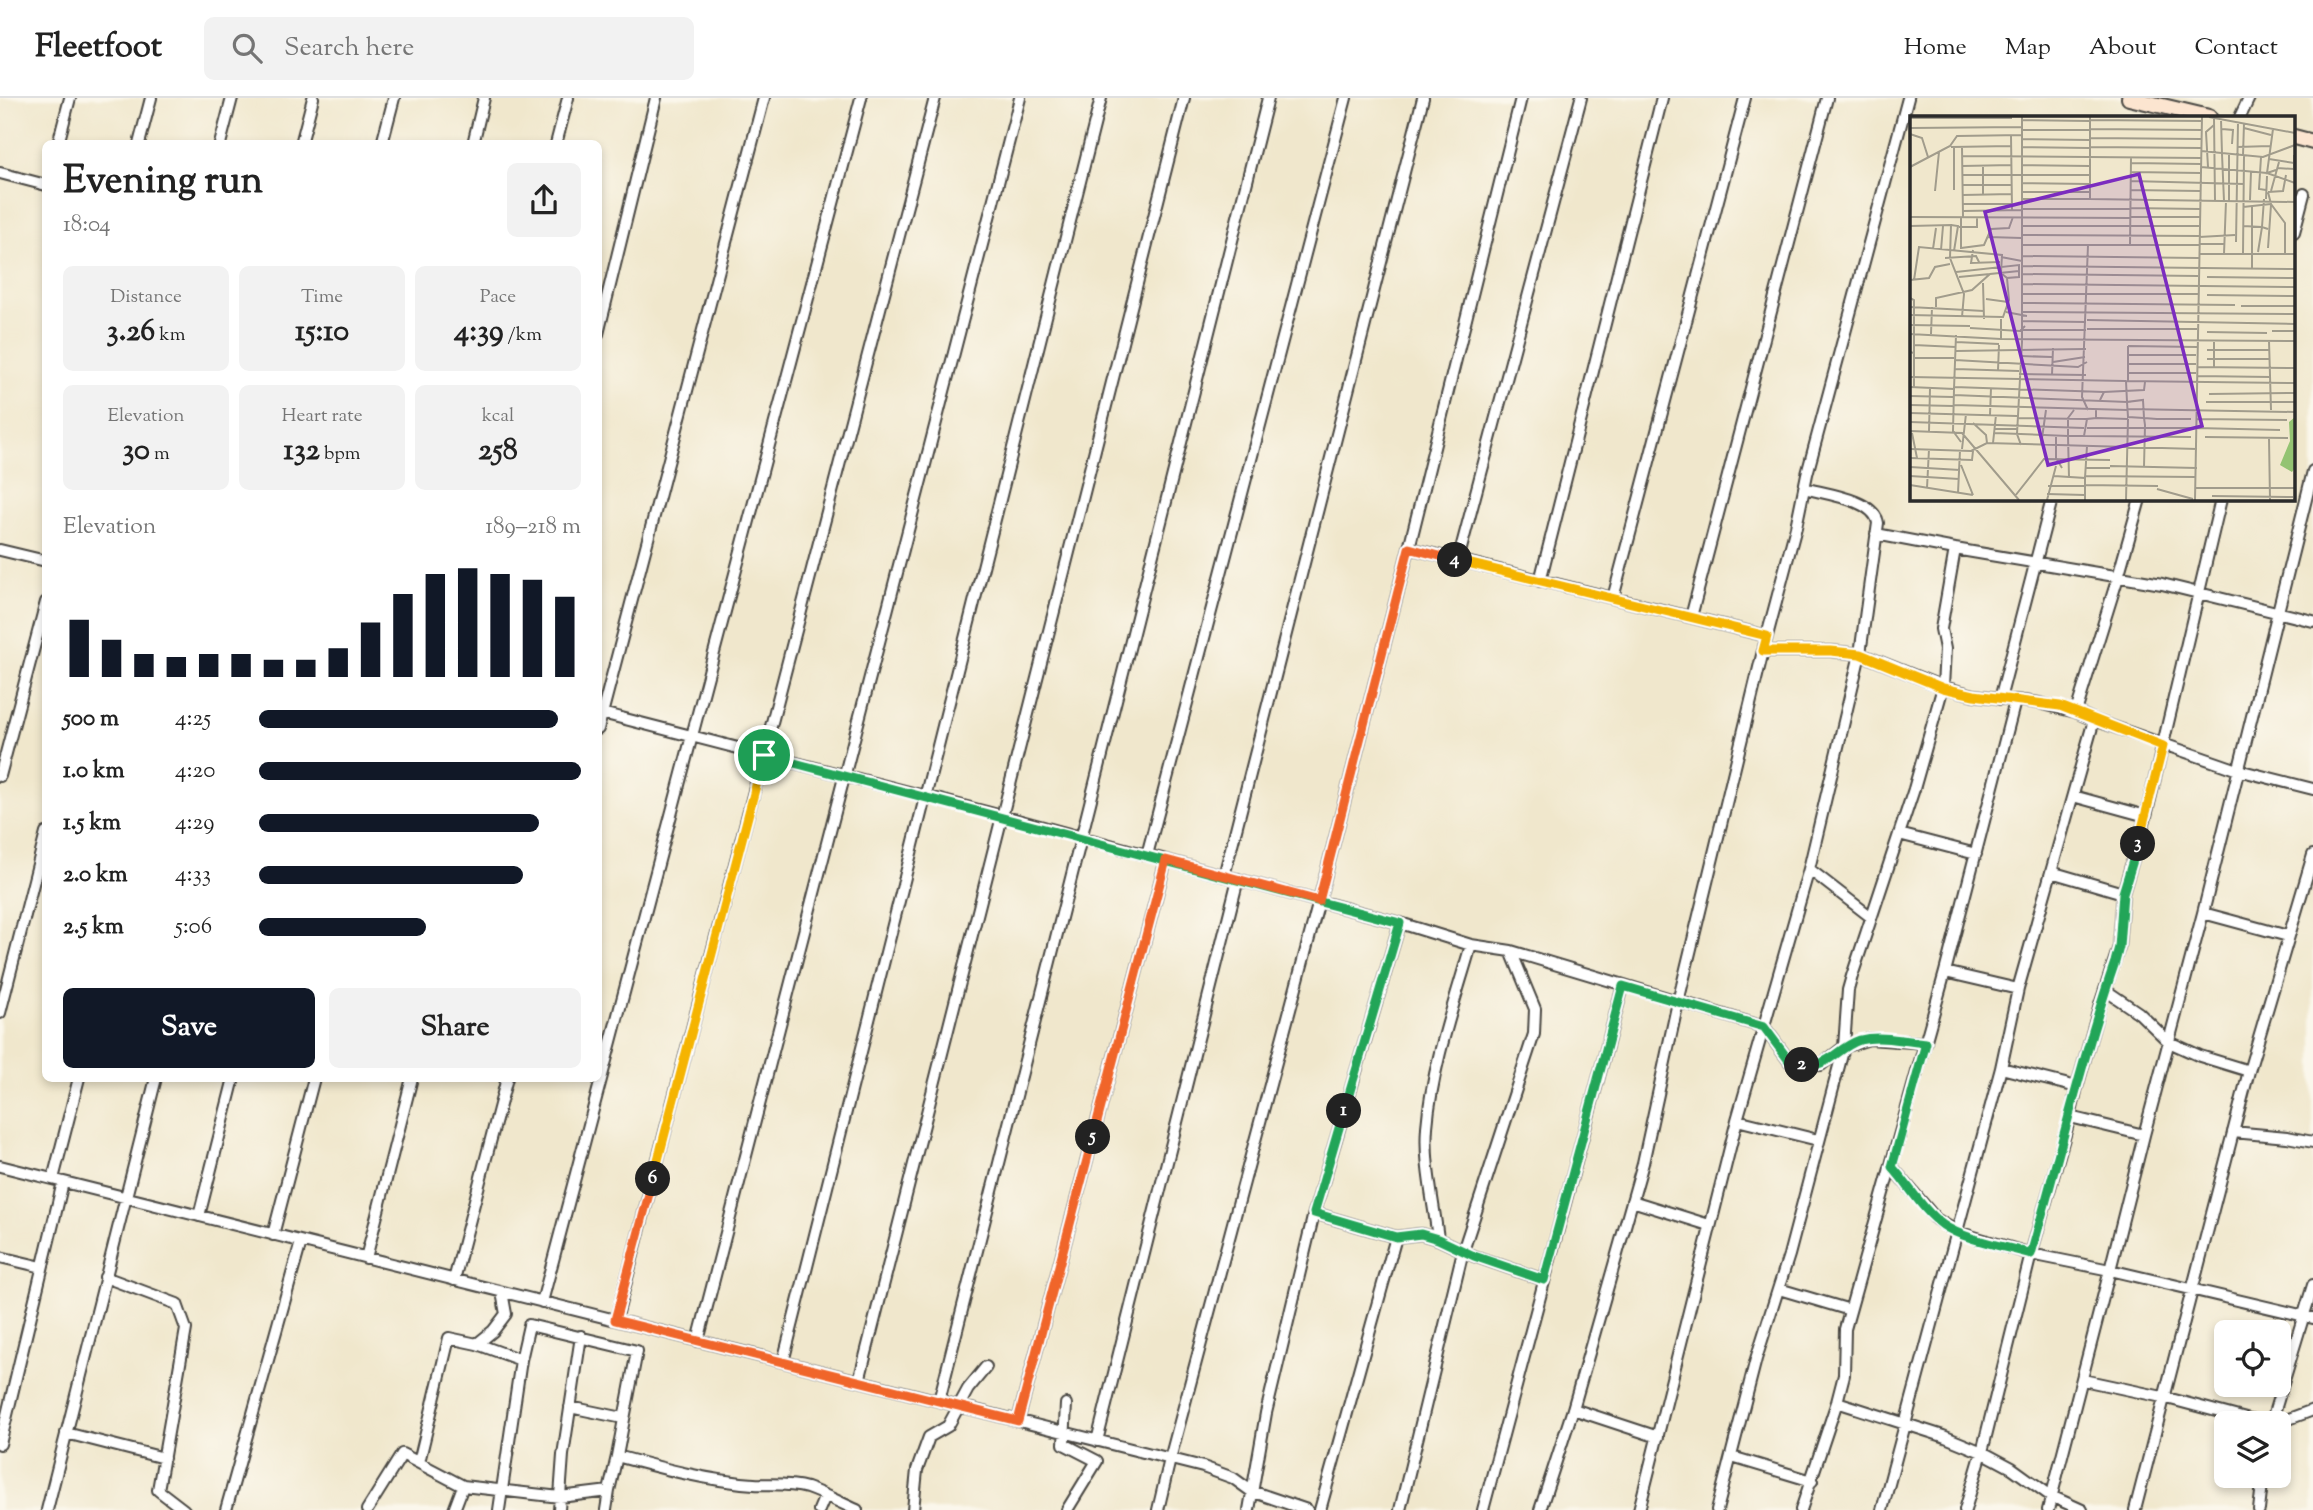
<!DOCTYPE html>
<html lang="en">
<head>
<meta charset="utf-8">
<style>
	body { margin:0; font-family:"Sorts Mill Goudy",serif; background:#f2f2f2; color:#222; height:100vh; display:flex; flex-direction:column; font-size:26px; white-space:nowrap }
	* { box-sizing:border-box; margin:0 }
	p { font-size:23px; color:#767676 }
	.icon { flex:none; width:38px; height:38px; fill:none; stroke:currentColor; stroke-width:2; stroke-linecap:round; stroke-linejoin:round }
	.map { position:relative; flex:1; overflow:hidden }
	.side { position:absolute; left:42px; top:42px; width:560px; height:942px; display:flex; flex-direction:column; background:#fff; border-radius:10px; box-shadow:0 4px 10px #0003 }
	.side>* { flex:none }
	.controls { position:absolute; left:2214px; top:1222px; display:grid; gap:14px }
	.controls a { display:grid; place-items:center; width:77px; height:77px; border-radius:10px; background:#fff; box-shadow:0 4px 10px #0003; font-size:35px }
	.pin { position:absolute; display:grid; place-items:center; width:60px; height:60px; color:#fff; margin:-30px; border:4px solid #fff; border-radius:50%; box-shadow:0 2px 7px #0007 }
	.km { position:absolute; width:35px; height:35px; margin:-18px; border-radius:50%; background:#222; color:#fff; font-size:19px; line-height:35px; text-align:center }
	.round { display:grid; place-items:center; flex:none; width:74px; height:74px; border-radius:10px; background:#f2f2f2 }
	.headline { display:flex; align-items:center; justify-content:space-between; height:119px; padding:0 21px }
	h1 { font-size:38px; font-weight:800; line-height:52px }
	.figures { display:grid; grid-template-columns:repeat(3,1fr); gap:10px; height:119px; padding:7px 21px }
	.figures div { display:grid; align-content:center; border-radius:10px; background:#f2f2f2; text-align:center }
	.figures b { font-size:30px; font-weight:800 }
	.figures small { font-size:19px; font-weight:400 }
	.figures p { font-size:19px }
	.chart { height:196px; padding:14px 21px }
	.chart p { display:flex; justify-content:space-between }
	.chart svg { width:100%; height:126px; margin-top:7px; stroke:#111827; stroke-width:6 }
	.primary-button { display:flex; gap:14px; margin-top:auto; padding:14px 21px }
	.primary-button a { flex:1; height:80px; border-radius:10px; background:#111827; color:#fff; font-size:28px; font-weight:800; line-height:80px; text-align:center }
	.primary-button a+a { background:#f2f2f2; color:#222 }
	ul { padding:0 21px; list-style:none; font-size:23px }
	li { display:grid; grid-template-columns:112px 84px 1fr; align-items:center; height:52px }
	li i { height:18px; border-radius:9px; background:#111827 }
	header { display:flex; align-items:center; gap:42px; box-sizing:border-box; height:98px; padding:0 35px; background:#fff; border-bottom:2px solid #e0e0e0 }
	header strong { font-size:33px }
	nav { display:flex; gap:38px; margin-inline-start:auto; font-size:24px }
	.search { width:490px; height:63px; background:#f2f2f2; display:flex; align-items:center; gap:18px; box-sizing:border-box; padding:0 24px; border-radius:10px; color:#767676; font-size:26px }
	.map>svg:first-child { display:block }
	.lines { fill:none; stroke-linecap:round; stroke-linejoin:round }
	.street-casing { stroke:#494743; stroke-width:14 }
	.secondary-casing { stroke:#494743; stroke-width:18 }
	.street { stroke:#fff; stroke-width:10 }
	.secondary { stroke:#fce5d0; stroke-width:14 }
	.split-1-casing { stroke:#fff; stroke-width:14 }
	.split-2-casing { stroke:#fff; stroke-width:14 }
	.split-3-casing { stroke:#fff; stroke-width:14 }
	.split-4-casing { stroke:#fff; stroke-width:14 }
	.split-5-casing { stroke:#fff; stroke-width:14 }
	.split-6-casing { stroke:#fff; stroke-width:14 }
	.split-7-casing { stroke:#fff; stroke-width:14 }
	.split-1 { stroke:#22a559; stroke-width:9 }
	.split-2 { stroke:#22a559; stroke-width:9 }
	.split-3 { stroke:#22a559; stroke-width:9 }
	.split-4 { stroke:#f5b400; stroke-width:9 }
	.split-5 { stroke:#f0652b; stroke-width:9 }
	.split-6 { stroke:#f0652b; stroke-width:9 }
	.split-7 { stroke:#f5b400; stroke-width:9 }
	.inset-road { fill:none; stroke:#a19c8c; stroke-width:2 }
	.view { fill:#7b2cbf; fill-opacity:0.15; stroke:#7b2cbf; stroke-width:3.5 }
	.inset-edge { fill:none; stroke:#2b2b2b; stroke-width:3.5 }
</style>
</head>
<body>
<header>
<strong>Fleetfoot</strong>
<div class="search"><svg class="icon" aria-label="search" viewBox="0 0 24 24"><circle cx="10" cy="10" r="6"/><path d="M15 15l6 6"/></svg>Search here</div>
<nav><a>Home</a><a>Map</a><a>About</a><a>Contact</a></nav>
</header>
<div class="map">
<svg width="2313" height="1412" viewBox="0 0 2313 1412">
	<rect width="100%" height="100%" fill="#fbf7ec"/>
	<filter id="ink" filterUnits="userSpaceOnUse"><feTurbulence type="fractalNoise" baseFrequency=".0143" numOctaves="2"/><feDisplacementMap in="SourceGraphic" scale="14" xChannelSelector="R" yChannelSelector="G"/><feConvolveMatrix kernelMatrix="1 2 1 2 8 2 1 2 1" color-interpolation-filters="sRGB"/></filter>
	<filter id="wash" filterUnits="userSpaceOnUse"><feTurbulence type="fractalNoise" baseFrequency=".00686" numOctaves="4" result="noise"/><feDisplacementMap in="SourceGraphic" scale="28" xChannelSelector="R" yChannelSelector="G"/><feGaussianBlur stdDeviation="1.57" result="paint"/><feColorMatrix in="noise" values="0 0 0 0 0 0 0 0 0 0 0 0 0 0 0 0 0 1.4 0 .05"/><feComposite in="paint" operator="in"/></filter>
	<g filter="url(#wash)">
		<rect width="100%" height="100%" fill="#f0e7cc"/>
	</g>
	<g filter="url(#ink)">
		<g class="lines">
			<g class="street-casing">
				<path id="street" d="M 2240,19 L 2249,0
					M 58,46 L 70,0
					M 139,46 L 151,0
					M 220,46 L 232,0
					M 301,46 L 313,0
					M 382,46 L 394,0
					M 473,46 L 484,0
					M 556,46 L 568,0
					M 0,75 L 46,87
					M 2294,134 L 2304,96
					M 598,236 L 656,0
					M 1804,390 C 1825,396 1874,401 1878,425 L 1860,556 L 1809,771 L 1871,819
					M 2140,401 L 2118,479 L 2076,614 L 2039,605 L 1974,597 L 1943,589 L 1945,551 L 1941,531 L 1955,451 L 2162,486 L 2313,523
					M 1876,436 L 1955,451
					M 1409,450 L 1767,538
					M 0,452 L 46,463
					M 1458,462 L 1581,0
					M 1540,483 L 1662,0
					M 1613,500 L 1745,0
					M 1691,519 L 1827,0
					M 2000,601 L 2052,401
					M 598,614 L 1002,718 L 1400,825 L 1471,847 L 1511,853 L 1764,929 L 1790,964 L 1804,968 L 1821,967 L 1844,949 L 1869,941 L 1926,945
					M 2094,622 L 2238,672 L 2313,691
					M 598,631 L 764,0
					M 0,678 L 46,504
					M 2073,698 L 2146,718
					M 1899,736 L 1976,756
					M 1147,757 L 1346,0
					M 2051,774 L 2123,795
					M 1224,778 L 1423,0
					M 2203,815 L 2288,838
					M 1945,874 L 2018,891 L 2001,970 L 2077,989 L 2070,1019 L 2144,1037 L 2110,1172 L 2313,1220
					M 2018,891 L 2094,622 L 2076,614
					M 2105,892 L 2139,915 L 2169,944 L 2200,958 L 2249,973
					M 0,915 L 46,735
					M 2077,989 L 2100,907 L 2119,849 L 2123,795 L 2146,718 L 2221,401
					M 1737,1022 L 1818,1042
					M 2233,1034 L 2287,1039 L 2313,1044
					M 2144,1037 L 2203,815 L 2313,373
					M 0,1068 L 1203,1369 L 1233,1380 L 1251,1393 L 1307,1412
					M 1892,1069 L 1936,1121 L 1957,1134 L 2031,1156 L 2110,1172 L 2048,1412
					M 53,1081 L 79,980
					M 1632,1103 L 1709,1127
					M 1314,1115 L 1396,1139 L 1421,1136 L 1438,1141 L 1474,1158 L 1544,1182
					M 199,1118 L 234,980
					M 273,1137 L 314,980
					M 1438,1141 C 1434,1105 1424,1066 1427,1029 C 1432,968 1454,906 1471,847
					M 0,1159 L 42,1169
					M 366,1160 L 412,980
					M 105,1179 L 177,1206 L 186,1231 L 158,1392 L 184,1412
					M 454,1182 L 507,980
					M 1779,1191 L 1850,1212
					M 542,1204 L 861,0
					M 616,1222 L 935,0
					M 698,1243 L 1020,0
					M 477,1246 L 521,1262
					M 783,1264 L 1101,0
					M 2083,1282 L 2167,1300 L 2261,1325
					M 859,1283 L 1184,0
					M 939,1303 L 1268,0
					M 1837,1304 L 1943,1338 L 1982,1354 L 2012,1370 L 2051,1398 L 2082,1412
					M 1066,1306 L 1064,1346 L 1097,1363 L 1067,1412
					M 570,1309 L 623,1320
					M 1573,1311 L 1658,1339
					M 1018,1323 L 1166,762
					M 2271,1325 L 2313,1187
					M 2278,1325 L 2313,1312
					M 66,1335 L 164,1360
					M 1097,1343 L 1238,781
					M 0,1346 L 63,1084
					M 1732,1359 L 1812,1383
					M 419,1364 L 449,1240 L 477,1246 L 493,1233 L 506,1216 L 502,1194
					M 47,1412 L 156,980
					M 226,1412 L 301,1144
					M 367,1412 L 402,1356 L 463,1388 L 560,1399 L 609,1393 L 617,1358
					M 454,1412 L 463,1388
					M 499,1412 L 521,1262 L 529,1227 L 637,1253 L 617,1358 C 661,1370 708,1383 754,1386 C 772,1387 790,1385 807,1390 C 824,1396 841,1405 857,1412
					M 559,1412 L 563,1357 L 581,1238
					M 606,1412 L 609,1393
					M 819,1412 L 825,1398
					M 913,1412 L 917,1372 L 929,1339 L 948,1328 L 968,1291 L 986,1269
					M 1158,1412 L 1170,1361 L 1319,803 L 1409,450 L 1521,0
					M 1249,1412 L 1266,1315 L 1314,1115 L 1400,825
					M 1320,1412 L 1396,1139
					M 1400,1412 L 1463,1153 L 1534,936 L 1535,911 L 1511,853
					M 1483,1412 L 1623,888
					M 1540,1412 L 1573,1311 L 1643,1065 L 1678,904 L 1763,553
					M 1639,1412 L 1737,1022 L 1809,771
					M 1717,1412 L 1756,1261 L 1789,1157 L 1844,949 L 1848,892 L 1852,878 L 1914,691 L 1943,589 L 1860,556 L 1831,553 L 1763,553 L 1796,429 L 1807,376 L 1908,0
					M 1801,1412 L 1837,1304 L 1844,1277 L 1845,1231 L 1945,874 L 2015,603
					M 1882,1412 L 2001,970
					M 1965,1412 L 1982,1354 L 2031,1156 L 2070,1019
					M 2135,1412 L 2249,973 L 2313,757
					M 2259,1412 L 2263,1377"/>
			</g>
			<g class="secondary-casing">
				<path id="secondary" d="M 2129,0 L 2209,19
					M 2294,39 L 2313,44"/>
			</g>
			<use href="#street" class="street"/>
			<use href="#secondary" class="secondary"/>
		</g>
	</g>
	<g class="lines" filter="url(#ink)">
		<g class="split-1-casing">
			<path id="split-1" d="M 764,657 L 1400,825 L 1344,1013"/>
		</g>
		<g class="split-2-casing">
			<path id="split-2" d="M 1344,1013 L 1314,1115 L 1396,1139 L 1421,1136 L 1438,1141 L 1474,1158 L 1544,1182 L 1623,888 L 1764,929 L 1790,964 L 1802,967"/>
		</g>
		<g class="split-3-casing">
			<path id="split-3" d="M 1802,967 C 1830,970 1836,950 1860,942 C 1880,937 1905,943 1926,945 L 1892,1069 C 1909,1087 1922,1112 1943,1127 C 1962,1141 2007,1149 2031,1156 C 2059,1059 2082,960 2115,864 L 2119,849 L 2123,795 L 2138,746"/>
		</g>
		<g class="split-4-casing">
			<path id="split-4" d="M 1455,462 L 1767,538 L 1763,553 L 1831,553 L 1860,556 L 1943,590 L 1974,597 L 2060,608 L 2163,648 L 2138,746"/>
		</g>
		<g class="split-5-casing">
			<path id="split-5" d="M 1093,1039 L 1166,762 L 1319,803 L 1409,450 L 1455,462"/>
		</g>
		<g class="split-6-casing">
			<path id="split-6" d="M 653,1081 L 615,1222 L 1018,1323 L 1093,1039"/>
		</g>
		<g class="split-7-casing">
			<path id="split-7" d="M 653,1081 L 764,657"/>
		</g>
		<use href="#split-1" class="split-1"/>
		<use href="#split-2" class="split-2"/>
		<use href="#split-3" class="split-3"/>
		<use href="#split-4" class="split-4"/>
		<use href="#split-5" class="split-5"/>
		<use href="#split-6" class="split-6"/>
		<use href="#split-7" class="split-7"/>
	</g>
	<g transform="translate(1910 18)">
		<rect width="385" height="385" fill="#f0e7cc"/>
		<path d="M 385,301 L 385,352 L 382,356 L 370,349 L 380,325 L 379,306 Z" fill="#93c372"/>
		<path class="inset-road" d="M 180,1 L 180,83 L 385,86M 299,1 L 385,17M 0,2 L 102,2M 304,2 L 305,85M 311,3 L 312,38M 112,4 L 180,5M 180,4 L 292,5M 0,12 L 112,11M 334,12 L 361,19M 180,13 L 292,14M 312,13 L 323,14 L 322,28M 363,13 L 357,57 L 366,54M 112,14 L 180,14M 0,18 L 12,22 L 18,41M 101,19 L 102,94M 180,22 L 291,23M 112,23 L 180,24M 41,31 L 101,30M 52,31 L 53,101M 112,31 L 180,32M 180,31 L 291,32M 327,31 L 360,30M 291,35 L 353,41 L 385,29M 312,38 L 314,85M 319,38 L 319,85M 52,40 L 291,42M 333,40 L 334,7M 351,41 L 349,73 L 356,74M 359,43 L 384,47M 221,47 L 291,48M 73,49 L 73,78M 112,49 L 180,50M 52,50 L 102,49M 0,51 L 40,30 L 47,20 L 112,19M 291,51 L 357,57 L 385,67M 298,51 L 296,16 L 304,9M 367,52 L 384,53 L 384,39M 221,56 L 291,57M 53,59 L 180,59M 221,65 L 334,68M 112,67 L 180,68M 53,69 L 102,69M 44,74 L 44,31M 221,74 L 290,75M 25,75 L 29,36M 361,75 L 369,46M 112,76 L 179,76M 358,76 L 361,88 L 375,107 L 375,138M 358,76 L 373,75 L 376,59M 53,79 L 102,78M 112,83 L 180,83M 356,83 L 357,60M 340,84 L 341,55M 53,88 L 102,88M 333,91 L 361,88M 342,91 L 342,153M 220,92 L 290,93M 112,93 L 220,93M 53,95 L 112,94M 0,101 L 220,102M 220,101 L 290,101M 41,109 L 48,110 L 44,135M 0,110 L 41,109 L 40,142 L 54,178 L 52,201M 112,110 L 289,110M 333,110 L 352,111 L 354,83M 49,111 L 67,111 L 67,101M 112,119 L 289,120M 78,121 L 112,122M 289,121 L 325,119M 326,126 L 328,6M 289,128 L 314,128M 113,129 L 289,129M 220,130 L 221,41M 51,132 L 74,129 L 81,113 L 99,112 L 103,101M 358,132 L 361,89M 23,133 L 26,112M 51,133 L 51,102M 31,134 L 33,110M 63,134 L 61,147 L 90,146M 348,136 L 352,111 L 358,113M 289,138 L 385,138M 314,138 L 316,85M 333,138 L 334,40M 112,140 L 289,142M 91,141 L 112,145M 35,142 L 66,140 L 69,146M 112,150 L 385,153M 112,158 L 288,160M 49,161 L 80,158M 297,161 L 385,162M 0,164 L 19,162 L 25,151 L 40,148M 4,164 L 9,131 L 92,139 L 91,157 L 97,162M 73,167 L 74,203M 112,168 L 385,171M 112,178 L 288,178M 297,179 L 385,180M 0,182 L 4,184 L 4,237M 76,183 L 98,186M 112,187 L 325,189M 331,190 L 385,190M 0,191 L 74,195M 26,191 L 26,182 L 62,174 L 80,158 L 109,155M 96,196 L 117,200M 112,196 L 385,198M 0,199 L 93,201 L 99,184 L 97,162 L 109,161 L 109,149 L 46,156M 91,203 L 91,223 L 385,225M 177,204 L 385,208M 112,205 L 176,206M 0,209 L 60,210M 60,212 L 110,215 L 115,210M 177,213 L 287,213M 112,214 L 176,214M 362,215 L 385,215M 297,216 L 357,217M 0,218 L 91,223M 21,218 L 22,191M 304,225 L 304,251M 359,225 L 361,294M 46,226 L 89,228M 4,229 L 46,231M 218,230 L 287,231M 218,230 L 218,265M 297,234 L 359,234M 46,235 L 176,233M 0,236 L 4,237 L 4,271M 218,239 L 286,239M 110,240 L 142,241M 4,242 L 44,242M 297,243 L 359,243M 45,244 L 168,251 L 177,246M 143,246 L 175,241M 218,248 L 286,248M 287,251 L 385,252M 45,253 L 109,255M 88,254 L 89,229M 218,257 L 286,257M 109,258 L 176,259M 142,259 L 143,232M 287,260 L 361,261M 0,261 L 216,265M 0,271 L 44,273 L 43,315 L 51,326M 44,271 L 194,276M 44,273 L 46,219M 299,278 L 385,277M 44,279 L 217,286 L 216,265 L 385,267M 0,280 L 43,281M 190,284 L 194,276 L 234,274 L 235,266M 296,286 L 385,286M 0,289 L 43,290M 43,289 L 218,294M 218,293 L 384,296M 178,294 L 172,281 L 178,129M 0,297 L 107,300M 80,299 L 81,272M 107,302 L 177,303M 187,302 L 218,303M 287,303 L 377,304M 0,306 L 174,312M 63,307 L 76,319 L 77,327M 177,312 L 281,312M 287,312 L 370,314M 85,313 L 107,313M 0,315 L 52,317 L 109,384M 19,316 L 20,272M 2,317 L 7,342M 84,317 L 158,320 L 158,302 L 164,294M 174,320 L 281,321M 146,321 L 146,342 L 152,352M 295,321 L 378,322M 359,322 L 360,384M 83,327 L 86,299M 111,329 L 107,318 L 112,226 L 112,1M 131,329 L 136,294M 0,333 L 61,335 L 77,327 L 287,333M 52,333 L 56,298M 0,342 L 62,344 L 63,335M 51,349 L 63,379M 200,350 L 287,352M 0,351 L 50,354M 234,351 L 235,309 L 234,302 L 233,284 L 217,286 L 218,301 L 234,302 L 247,303 L 281,303M 176,352 L 200,352M 0,360 L 49,363M 144,360 L 175,362 L 175,384M 175,360 L 286,361M 159,361 L 158,320 L 174,320 L 177,303 L 186,302 L 186,294M 175,362 L 177,330M 0,369 L 63,379M 174,369 L 248,370M 138,370 L 174,370M 17,372 L 19,333M 286,372 L 385,372M 247,373 L 283,383M 48,377 L 50,334M 137,378 L 175,379M 105,380 L 134,343 L 200,344M 302,380 L 383,381M 137,384 L 146,350M 216,384 L 218,303M 285,384 L 292,1"/>
		<path class="view" d="M 229,58 L 292,310 L 138,349 L 75,96 Z"/>
		<rect width="385" height="385" class="inset-edge"/>
	</g>
</svg>
<div class="controls">
<a><svg class="icon" aria-label="locate" viewBox="0 0 24 24"><circle cx="12" cy="12" r="6"/><path d="M12 2v4M12 18v4M2 12h4M18 12h4"/></svg></a>
<a><svg class="icon" aria-label="layers" viewBox="0 0 24 24"><path d="M12 4l9 5-9 5-9-5zM3 14l9 5 9-5"/></svg></a>
</div>
<div class="pin" style="left:764px;top:657px;background:#1e9e55"><svg class="icon" aria-label="arrive" viewBox="0 0 24 24"><path d="M6 21V4h12l-3 4 3 4H6"/></svg></div>
<b class="km" style="left:1344px;top:1013px">1</b>
<b class="km" style="left:1802px;top:967px">2</b>
<b class="km" style="left:2138px;top:746px">3</b>
<b class="km" style="left:1455px;top:462px">4</b>
<b class="km" style="left:1093px;top:1039px">5</b>
<b class="km" style="left:653px;top:1081px">6</b>
<section class="side">
<div class="headline"><div><h1>Evening run</h1><p>18:04</p></div><a class="round"><svg class="icon" aria-label="share" viewBox="0 0 24 24"><path d="M12 15V3M7 8l5-5 5 5M5 13v7h14v-7"/></svg></a></div>
<div class="figures">
<div><p>Distance</p><b>3.26<small> km</small></b></div>
<div><p>Time</p><b>15:10</b></div>
<div><p>Pace</p><b>4:39<small> /km</small></b></div>
</div>
<div class="figures">
<div><p>Elevation</p><b>30<small> m</small></b></div>
<div><p>Heart rate</p><b>132<small> bpm</small></b></div>
<div><p>kcal</p><b>258</b></div>
</div>
<div class="chart"><p><span>Elevation</span>189–218 m</p>
<svg viewBox="0 0 160 44" preserveAspectRatio="none"><path d="M5 44V24M15 44V31M25 44V36M35 44V37M45 44V36M55 44V36M65 44V38M75 44V38M85 44V34M95 44V25M105 44V15M115 44V8M125 44V6M135 44V8M145 44V10M155 44V16"/></svg>
</div>
<ul>
<li><b>500 m</b>4:25<i style="width:93%"></i></li>
<li><b>1.0 km</b>4:20<i style="width:100%"></i></li>
<li><b>1.5 km</b>4:29<i style="width:87%"></i></li>
<li><b>2.0 km</b>4:33<i style="width:82%"></i></li>
<li><b>2.5 km</b>5:06<i style="width:52%"></i></li>
</ul>
<div class="primary-button"><a>Save</a><a>Share</a></div>
</section>
</div>
</body>
</html>
